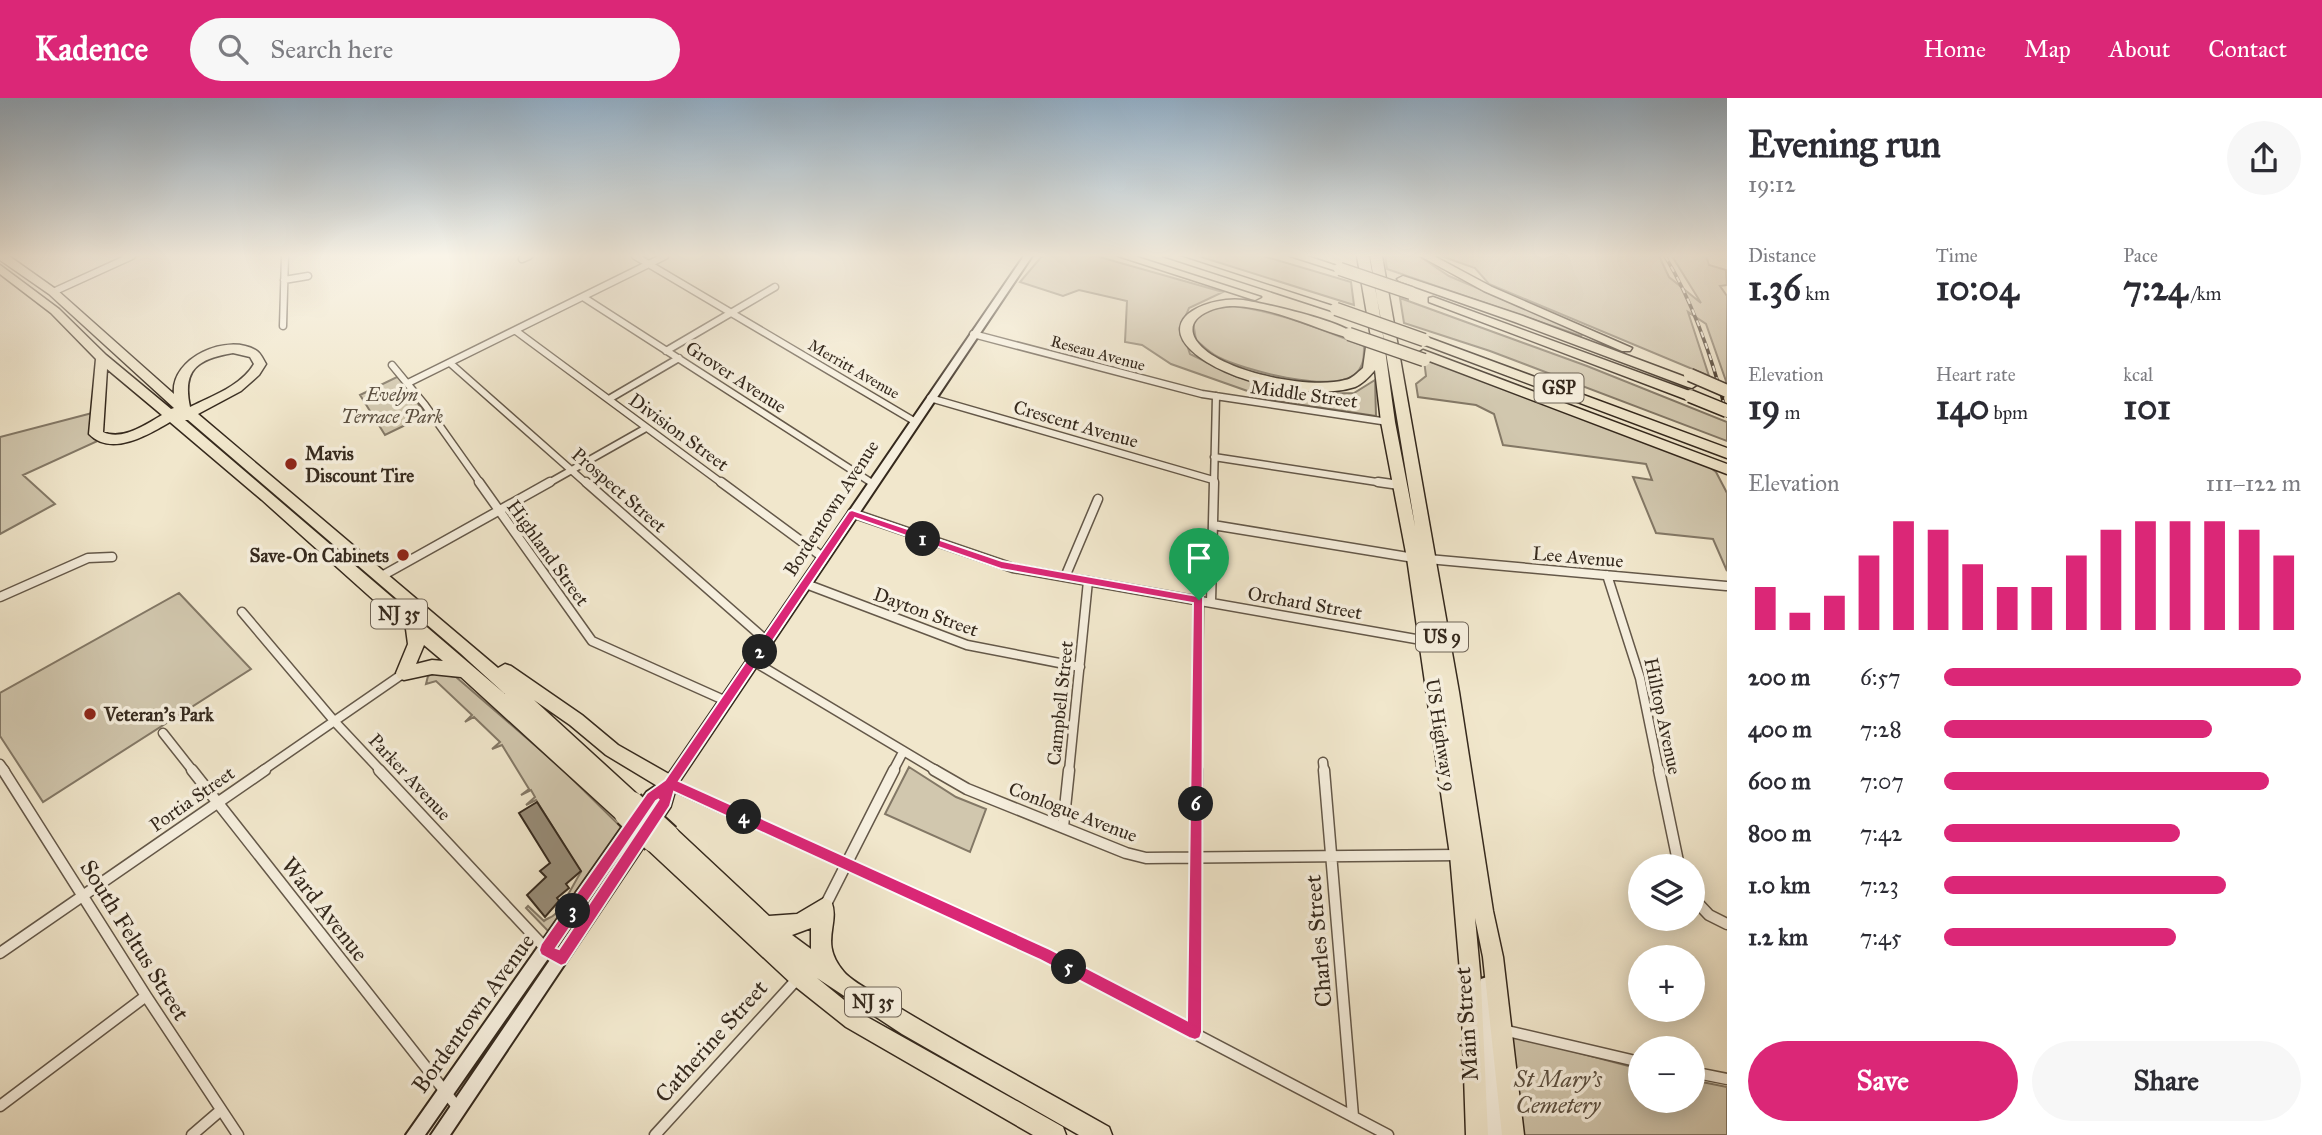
<!DOCTYPE html>
<html lang="en">
<head>
<meta charset="utf-8">
<style>
	body { margin:0; font-family:"IM FELL Great Primer",serif; background:#f7f7f7; color:#2b2b33; height:100vh; display:flex; flex-direction:column; font-size:26px; white-space:nowrap }
	* { box-sizing:border-box; margin:0 }
	p { font-size:23px; color:#7c7c81 }
	.icon { flex:none; width:38px; height:38px; fill:none; stroke:currentColor; stroke-width:2; stroke-linecap:round; stroke-linejoin:round }
	.map { position:relative; flex:1; overflow:hidden }
	.panel { display:flex; flex-direction:column; background:#fff; width:595px }
	.panel>* { flex:none }
	.tools { position:absolute; left:1628px; top:756px; display:grid; gap:14px }
	.tools a { display:grid; place-items:center; width:77px; height:77px; border-radius:50%; background:#fff; box-shadow:0 4px 18px #0003; font-size:35px }
	.pin { position:absolute; display:grid; place-items:center; width:60px; height:60px; color:#fff; margin:-72px -30px; border-radius:50% 50% 50% 0; rotate:-45deg; box-shadow:0 0 7px #0007 }
	.pin .icon { rotate:45deg }
	.km { position:absolute; width:35px; height:35px; margin:-18px; border-radius:50%; background:#222; color:#fff; font-size:19px; line-height:35px; text-align:center }
	.round { display:grid; place-items:center; flex:none; width:74px; height:74px; border-radius:37px; background:#f7f7f7 }
	.headline { display:flex; align-items:center; justify-content:space-between; height:119px; padding:0 21px }
	h1 { font-size:38px; font-weight:800; line-height:52px }
	.metrics { display:grid; grid-template-columns:repeat(3,1fr); gap:10px; height:119px; padding:7px 21px }
	.metrics div { display:grid; align-content:center }
	.metrics b { font-size:35px; font-weight:800 }
	.metrics small { font-size:19px; font-weight:400 }
	.metrics p { font-size:19px }
	.chart { height:196px; padding:14px 21px }
	.chart p { display:flex; justify-content:space-between }
	.chart svg { width:100%; height:126px; margin-top:7px; stroke:#db2777; stroke-width:6 }
	.cta { display:flex; gap:14px; margin-top:auto; padding:14px 21px }
	.cta a { flex:1; height:80px; border-radius:42px; background:#db2777; color:#fff; font-size:28px; font-weight:800; line-height:80px; text-align:center }
	.cta a+a { background:#f7f7f7; color:#2b2b33 }
	ul { padding:0 21px; list-style:none; font-size:23px }
	li { display:grid; grid-template-columns:112px 84px 1fr; align-items:center; height:52px }
	li i { height:18px; border-radius:9px; background:#db2777 }
	header { display:flex; align-items:center; gap:42px; box-sizing:border-box; height:98px; padding:0 35px; background:#db2777; color:#fff }
	header strong { font-size:33px }
	nav { display:flex; gap:38px; margin-inline-start:auto; font-size:24px }
	.search { width:490px; height:63px; background:#f7f7f7; display:flex; align-items:center; gap:18px; box-sizing:border-box; padding:0 24px; border-radius:38px; color:#7c7c81; font-size:26px }
	main { display:flex; flex:1; min-height:0 }
	.map>svg:first-child { display:block }
	.green { fill:#d1c7ae; stroke:#837866; stroke-width:2 }
	.building { fill:#978c78; stroke:#35291d; stroke-width:2 }
	.lines { fill:none; stroke-linecap:round; stroke-linejoin:round }
	.street-far2-casing { stroke:#645849; stroke-width:9 }
	.street-far1-casing { stroke:#645849; stroke-width:11 }
	.street-casing { stroke:#645849; stroke-width:13 }
	.secondary-casing { stroke:#35291d; stroke-width:4 }
	.highway-casing { stroke:#35291d; stroke-width:3 }
	.street-far2 { stroke:#f6efde; stroke-width:6 }
	.street-far1 { stroke:#f6efde; stroke-width:8 }
	.street { stroke:#f6efde; stroke-width:10 }
	.secondary { fill:#f6efde; fill-rule:evenodd }
	.highway { fill:#f1e7cc; fill-rule:evenodd }
	.rail-casing { stroke:#35291d; stroke-width:3.5 }
	.rail { stroke:#f6efde; stroke-width:2; stroke-dasharray:6; stroke-linecap:butt }
	.highway-bridge-far1-casing { stroke:#35291d; stroke-width:15; stroke-linecap:butt }
	.highway-bridge-casing { stroke:#35291d; stroke-width:24; stroke-linecap:butt }
	.highway-bridge-far1 { stroke:#f1e7cc; stroke-width:12 }
	.highway-bridge { stroke:#f1e7cc; stroke-width:20 }
	.route { fill:#db2777; stroke:#fff; stroke-width:2; fill-rule:evenodd }
	.poi-dot { fill:#8f2418; stroke:#f6efde; stroke-width:2.5 }
	.labels { text-anchor:middle; dominant-baseline:central; stroke-width:7; stroke-linejoin:round; paint-order:stroke }
	.far-street-label { font-size:16px; fill:#35291d; stroke:#f6efde }
	.shield { fill:#f6efde; stroke:#6f6457; stroke-width:2 }
	.shield-label { font-size:18px; font-weight:bold; fill:#35291d }
	.street-label { font-size:19px; fill:#35291d; stroke:#f6efde }
	.park-label { font-size:19px; font-style:italic; fill:#5c5041; stroke:#f6efde }
	.poi-label { font-size:19px; font-weight:bold; fill:#35291d; stroke:#f6efde; text-anchor:start }
	.near-street-label { font-size:23px; fill:#35291d; stroke:#f6efde }
	.near-park-label { font-size:23px; font-style:italic; fill:#5c5041; stroke:#f6efde }
</style>
</head>
<body>
<header>
<strong>Kadence</strong>
<div class="search"><svg class="icon" aria-label="search" viewBox="0 0 24 24"><circle cx="10" cy="10" r="6"/><path d="M15 15l6 6"/></svg>Search here</div>
<nav><a>Home</a><a>Map</a><a>About</a><a>Contact</a></nav>
</header>
<main>
<div class="map">
<svg width="1727" height="1037" viewBox="0 0 1727 1037">
	<rect width="100%" height="100%" fill="#f1e7cc"/>
	<filter id="stains"><feTurbulence type="fractalNoise" baseFrequency=".00286" numOctaves="4"/><feColorMatrix values="0 0 0 0 .2 0 0 0 0 .09 0 0 0 0 .02 0 0 0 .5 -.17"/></filter>
	<radialGradient id="worn" r=".72"><stop offset=".6" stop-color="#630" stop-opacity="0"/><stop offset="1" stop-color="#630" stop-opacity=".3"/></radialGradient>
	<path class="green" d="M 1042,158 L 1096,158 L 1223,194 L 1189,210 L 1181,229 L 1190,256 L 1237,279 L 1313,296 L 1354,295 L 1375,282 L 1376,318 L 1276,303 L 1171,266 L 1142,247 L 1125,244 L 1127,203 L 1079,192 L 1063,198 L 1020,184 Z
		M 1198,158 L 1263,158 L 1351,184 L 1354,207 Z
		M 1385,158 L 1419,158 L 1449,178 L 1583,235 L 1581,238 L 1387,171 Z
		M 1441,158 L 1659,158 L 1669,179 L 1701,205 L 1672,158 L 1706,158 L 1709,167 L 1726,172 L 1727,187 L 1720,188 L 1727,198 L 1727,286 L 1706,226 L 1688,214 L 1709,278 L 1489,186 L 1475,170 Z
		M 1400,200 L 1587,268 L 1727,324 L 1727,343 L 1490,253 L 1404,225 Z
		M 1222,207 C 1273,211 1317,230 1364,248 C 1364,259 1364,269 1354,277 C 1330,295 1243,272 1218,259 C 1210,255 1203,248 1196,242 L 1193,224 L 1206,212 Z
		M 1424,262 L 1478,277 L 1697,359 L 1716,374 L 1727,395 L 1727,473 L 1713,441 L 1656,435 L 1633,379 L 1652,382 L 1646,366 L 1503,347 L 1494,316 L 1476,307 L 1418,299 L 1416,286 L 1426,278 Z
		M 399,278 L 426,317 L 385,337 L 360,297 Z
		M 96,314 L 102,341 L 23,377 L 55,406 L 0,436 L 0,339 Z
		M 179,495 L 251,571 L 43,704 L 0,638 L 0,595 Z
		M 434,575 L 456,579 L 560,669 L 621,729 L 548,833 L 526,810 L 528,808 L 544,823 C 547,820 551,820 554,817 C 561,812 575,783 581,774 L 536,702 L 526,707 L 535,699 L 531,692 L 521,697 L 529,691 L 502,647 L 492,651 L 500,644 L 474,619 L 465,624 L 472,617 L 436,583 L 426,586 L 428,578 Z
		M 909,669 L 956,699 L 986,711 L 970,754 L 885,716 Z
		M 1518,939 L 1640,971 L 1640,1003 L 1692,1003 L 1692,982 L 1727,989 L 1727,1037 L 1520,1037 L 1509,945 L 1513,940 Z"/>
	<path class="building" d="M 537,704 L 581,773 L 566,786 L 569,790 L 557,800 L 559,803 L 545,819 L 527,797 L 546,779 L 540,773 L 550,765 L 519,715 Z"/>
	<g class="lines">
		<g class="street-far2-casing">
			<path id="street-far2" d="M 635,158 L 914,323
				M 522,161 L 529,158
				M 284,182 L 308,178
				M 53,194 L 132,158
				M 583,199 L 872,385
				M 283,228 L 285,158
				M 516,233 L 723,386
				M 973,236 L 1202,296 L 1388,324
				M 666,253 L 775,189
				M 450,265 L 587,386
				M 392,267 L 425,307 L 481,386
				M 408,285 L 665,158
				M 930,300 L 1213,382
				M 609,301 L 679,260
				M 1214,359 L 1390,386
				M 547,386 L 646,330
				M 1214,386 L 1216,298"/>
		</g>
		<g class="street-far1-casing">
			<path id="street-far1" d="M 479,384 L 592,543 L 726,603
				M 586,384 L 767,543
				M 721,384 L 824,460
				M 1378,384 L 1399,387
				M 852,415 L 1013,470 L 1427,543
				M 1213,427 L 1414,460
				M 1428,461 L 1726,488
				M 1607,477 L 1640,580 L 1659,673
				M 380,479 L 550,384
				M 1065,479 L 1098,401
				M 806,486 L 967,547 L 1080,569
				M 0,499 L 88,460 L 112,459
				M 1211,504 L 1214,384
				M 242,514 L 335,624 L 381,673
				M 753,563 L 937,673
				M 163,635 L 193,673
				M 1323,664 L 1324,673
				M 0,666 L 5,673
				M 262,673 L 404,575
				M 893,673 L 903,654
				M 1069,673 L 1088,483
				M 1197,673 L 1199,502"/>
		</g>
		<g class="street-casing">
			<path id="street" d="M 3,672 L 146,898 L 238,1037
				M 192,672 L 458,1010
				M 379,672 L 547,852 L 561,861
				M 934,672 L 967,691 L 1126,755 L 1146,760 L 1459,757
				M 1324,672 L 1353,1018
				M 1659,672 L 1679,768
				M 670,686 L 1045,857 L 1388,1037
				M 1063,729 L 1069,672
				M 1692,799 L 1709,817 L 1727,826
				M 824,810 L 894,672
				M 0,855 L 265,672
				M 1503,932 L 1640,964
				M 1195,934 L 1197,672
				M 1692,974 L 1727,981
				M 0,1008 L 146,898
				M 192,1037 L 221,1012
				M 655,1037 L 799,879"/>
		</g>
		<g class="secondary-casing">
			<path id="secondary" d="M 1024,158 L 1032,158 L 676,688 L 670,709 L 450,1037 L 431,1037 L 658,703 L 425,1037 L 406,1037 L 647,694 L 665,682 Z
				M 1487,879 L 1493,881 L 1495,887 L 1503,1037 L 1485,1037 L 1479,887 L 1481,881 Z"/>
		</g>
		<g class="highway-casing">
			<path id="highway" d="M 0,158 L 9,158 L 57,192 L 174,296 C 170,260 228,234 257,253 C 261,256 263,261 266,266 L 259,277 L 241,293 L 198,316 L 498,570 L 505,566 L 511,568 L 582,617 L 618,647 L 676,680 L 679,686 L 676,692 L 670,694 L 664,692 L 606,657 L 570,627 L 534,602 L 639,698 L 642,704 L 639,710 L 632,712 L 634,717 L 631,723 L 625,725 L 619,723 L 461,579 L 432,576 L 404,582 L 398,580 L 396,575 L 408,546 L 406,531 L 262,402 L 170,324 C 148,337 111,359 89,336 L 96,261 L 51,215 L 0,176 L 0,167 L 59,211 L 106,257 L 171,311 L 174,310 L 49,196 L 0,162 ZM 233,255 L 250,259 L 254,266 C 241,288 212,298 190,309 C 182,272 197,261 233,255 ZM 107,271 L 162,317 C 145,327 122,343 103,334 ZM 185,322 L 188,322 L 460,555 L 505,596 ZM 424,547 L 443,563 L 432,562 L 416,566 Z
				M 1118,158 L 1134,158 L 1261,199 L 1255,202 L 1251,201 Z
				M 1163,158 L 1179,158 L 1342,211 L 1336,215 L 1332,213 Z
				M 1290,158 L 1307,158 L 1346,171 L 1340,174 Z
				M 1357,158 L 1369,158 L 1380,216 L 1395,324 L 1415,428 L 1370,158 L 1382,158 L 1459,594 L 1493,813 L 1503,859 L 1524,1037 L 1502,1037 L 1483,859 L 1475,820 L 1481,885 L 1488,1037 L 1466,1037 L 1461,885 L 1450,757 L 1407,460 L 1381,324 L 1375,272 C 1370,278 1362,286 1355,289 C 1312,303 1225,284 1192,253 C 1155,218 1213,198 1243,202 C 1267,206 1338,222 1355,236 L 1349,240 C 1311,229 1275,210 1235,208 C 1216,207 1177,220 1199,246 C 1222,274 1311,292 1345,282 C 1352,281 1357,275 1363,270 L 1366,249 L 1372,245 Z
				M 1420,158 L 1434,158 L 1492,189 L 1632,250 L 1630,253 L 1622,253 L 1484,193 Z
				M 1403,178 L 1523,218 L 1696,283 L 1698,286 L 1692,290 L 1688,289 L 1515,224 L 1399,183 L 1397,181 Z
				M 1433,199 L 1695,295 L 1696,298 L 1690,302 L 1685,301 L 1429,204 L 1429,200 Z
				M 1424,238 L 1727,350 L 1727,360 L 1420,245 L 1418,242 Z
				M 1423,252 L 1727,366 L 1727,376 L 1419,259 L 1417,256 Z
				M 669,728 L 676,731 L 769,818 L 797,816 L 824,800 L 831,803 C 841,826 818,844 844,874 C 852,884 886,902 898,909 C 967,951 1039,989 1109,1029 L 1112,1037 L 1079,1037 L 902,936 L 817,880 L 860,915 L 1063,1029 L 1066,1037 L 1033,1037 L 846,929 L 792,886 L 646,750 L 644,744 L 646,738 L 653,735 L 660,739 L 662,731 ZM 811,830 L 811,851 L 792,837 Z"/>
		</g>
		<use href="#street-far2" class="street-far2"/>
		<use href="#street-far1" class="street-far1"/>
		<use href="#street" class="street"/>
		<use href="#secondary" class="secondary"/>
		<use href="#highway" class="highway"/>
		<g class="rail-casing">
			<path id="rail" d="M 1665,158 C 1695,208 1713,262 1727,318"/>
		</g>
		<use href="#rail" class="rail"/>
		<g class="highway-bridge-far1-casing">
			<path id="highway-bridge-far1" d="M 1340,171 L 1411,195
				M 1336,211 L 1424,242
				M 1349,236 L 1424,262
				M 1690,277 L 1727,293
				M 1690,298 L 1727,313"/>
		</g>
		<g class="highway-bridge-casing">
			<path id="highway-bridge" d="M 633,704 L 669,737
				M 625,717 L 653,744"/>
		</g>
		<use href="#highway-bridge-far1" class="highway-bridge-far1"/>
		<use href="#highway-bridge" class="highway-bridge"/>
	</g>
	<linearGradient id="sky" x2="0" y2="1"><stop stop-color="#92aec5"/><stop offset="0.52" stop-color="#f9f4e8"/><stop offset="1" stop-color="#f9f4e8" stop-opacity="0"/></linearGradient>
	<rect width="1727" height="303" fill="url(#sky)"/>
	<path class="route" d="M 852,412 L 1002,463 L 1203,499 L 1202,934 L 1200,940 L 1195,942 L 1189,940 L 1040,862 L 674,694 L 670,708 L 566,866 L 561,868 L 541,857 L 539,852 L 541,846 L 647,695 L 665,682 L 849,413 ZM 855,420 L 1001,471 L 1193,505 L 1187,922 L 1050,851 L 679,683 ZM 659,701 L 559,851 L 556,850 L 656,703 Z"/>
	<g class="poi-dot">
		<circle cx="291" cy="366" r="7"/>
		<circle cx="403" cy="457" r="7"/>
		<circle cx="90" cy="616" r="7"/>
	</g>
	<g class="labels">
		<g class="far-street-label">
			<text transform="translate(1098 255) rotate(15)">Reseau Avenue</text>
			<text transform="translate(854 271) rotate(30)">Merritt Avenue</text>
		</g>
		<g class="shield">
			<rect x="1534.5" y="275.5" width="49" height="29" rx="5"/>
			<rect x="371" y="501.5" width="56" height="29" rx="5"/>
			<rect x="1416" y="524.5" width="52" height="29" rx="5"/>
			<rect x="845" y="889.5" width="56" height="29" rx="5"/>
		</g>
		<g class="shield-label">
			<text x="1559" y="290">GSP</text>
			<text x="399" y="516">NJ 35</text>
			<text x="1442" y="539">US 9</text>
			<text x="873" y="904">NJ 35</text>
		</g>
		<g class="street-label">
			<text transform="translate(736 279) rotate(33)">Grover Avenue</text>
			<text transform="translate(1304 296) rotate(8)">Middle Street</text>
			<text transform="translate(1076 326) rotate(16)">Crescent Avenue</text>
			<text transform="translate(679 334) rotate(36)">Division Street</text>
			<text transform="translate(619 392) rotate(41)">Prospect Street</text>
			<text transform="translate(831 410) rotate(-57)">Bordentown Avenue</text>
			<text transform="translate(548 455) rotate(54)">Highland Street</text>
			<text transform="translate(1578 459) rotate(5)">Lee Avenue</text>
			<text transform="translate(1305 505) rotate(10)">Orchard Street</text>
			<text transform="translate(926 514) rotate(20)">Dayton Street</text>
			<text transform="translate(1060 605) rotate(-84)">Campbell Street</text>
			<text transform="translate(1663 618) rotate(78)">Hilltop Avenue</text>
			<text transform="translate(1441 637) rotate(81)">US Highway 9</text>
			<text transform="translate(410 679) rotate(47)">Parker Avenue</text>
			<text transform="translate(192 701) rotate(-35)">Portia Street</text>
			<text transform="translate(1073 714) rotate(21)">Conlogue Avenue</text>
		</g>
		<g class="park-label">
			<text x="392" y="296">Evelyn<tspan x="392" dy="22">Terrace Park</tspan></text>
		</g>
		<g class="poi-label">
			<text x="305" y="355">Mavis<tspan x="305" dy="22">Discount Tire</tspan></text>
			<text x="389" y="457" text-anchor="end">Save-On Cabinets</text>
			<text x="104" y="616">Veteran's Park</text>
		</g>
		<g class="near-street-label">
			<text transform="translate(325 811) rotate(52)">Ward Avenue</text>
			<text transform="translate(135 842) rotate(58)">South Feltus Street</text>
			<text transform="translate(1318 843) rotate(-95)">Charles Street</text>
			<text transform="translate(473 915) rotate(-54)">Bordentown Avenue</text>
			<text transform="translate(1466 926) rotate(-94)">Main Street</text>
			<text transform="translate(711 943) rotate(-48)">Catherine Street</text>
		</g>
		<g class="near-park-label">
			<text x="1558" y="981">St Mary's<tspan x="1558" dy="26">Cemetery</tspan></text>
		</g>
	</g>
	<rect width="100%" height="100%" filter="url(#stains)"/>
	<rect width="100%" height="100%" fill="url(#worn)"/>
</svg>
<div class="tools">
<a><svg class="icon" aria-label="layers" viewBox="0 0 24 24"><path d="M12 4l9 5-9 5-9-5zM3 14l9 5 9-5"/></svg></a>
<a>+</a>
<a>−</a>
</div>
<div class="pin" style="left:1199px;top:502px;background:#1e9e55"><svg class="icon" aria-label="arrive" viewBox="0 0 24 24"><path d="M6 21V4h12l-3 4 3 4H6"/></svg></div>
<b class="km" style="left:923px;top:441px">1</b>
<b class="km" style="left:760px;top:554px">2</b>
<b class="km" style="left:573px;top:813px">3</b>
<b class="km" style="left:744px;top:719px">4</b>
<b class="km" style="left:1069px;top:869px">5</b>
<b class="km" style="left:1196px;top:706px">6</b>
</div>
<section class="panel">
<div class="headline"><div><h1>Evening run</h1><p>19:12</p></div><a class="round"><svg class="icon" aria-label="share" viewBox="0 0 24 24"><path d="M12 15V3M7 8l5-5 5 5M5 13v7h14v-7"/></svg></a></div>
<div class="metrics">
<div><p>Distance</p><b>1.36<small> km</small></b></div>
<div><p>Time</p><b>10:04</b></div>
<div><p>Pace</p><b>7:24<small> /km</small></b></div>
</div>
<div class="metrics">
<div><p>Elevation</p><b>19<small> m</small></b></div>
<div><p>Heart rate</p><b>140<small> bpm</small></b></div>
<div><p>kcal</p><b>101</b></div>
</div>
<div class="chart"><p><span>Elevation</span>111–122 m</p>
<svg viewBox="0 0 160 44" preserveAspectRatio="none"><path d="M5 44V29M15 44V38M25 44V32M35 44V18M45 44V6M55 44V9M65 44V21M75 44V29M85 44V29M95 44V18M105 44V9M115 44V6M125 44V6M135 44V6M145 44V9M155 44V18"/></svg>
</div>
<ul>
<li><b>200 m</b>6:57<i style="width:100%"></i></li>
<li><b>400 m</b>7:28<i style="width:75%"></i></li>
<li><b>600 m</b>7:07<i style="width:91%"></i></li>
<li><b>800 m</b>7:42<i style="width:66%"></i></li>
<li><b>1.0 km</b>7:23<i style="width:79%"></i></li>
<li><b>1.2 km</b>7:45<i style="width:65%"></i></li>
</ul>
<div class="cta"><a>Save</a><a>Share</a></div>
</section>
</main>
</body>
</html>
